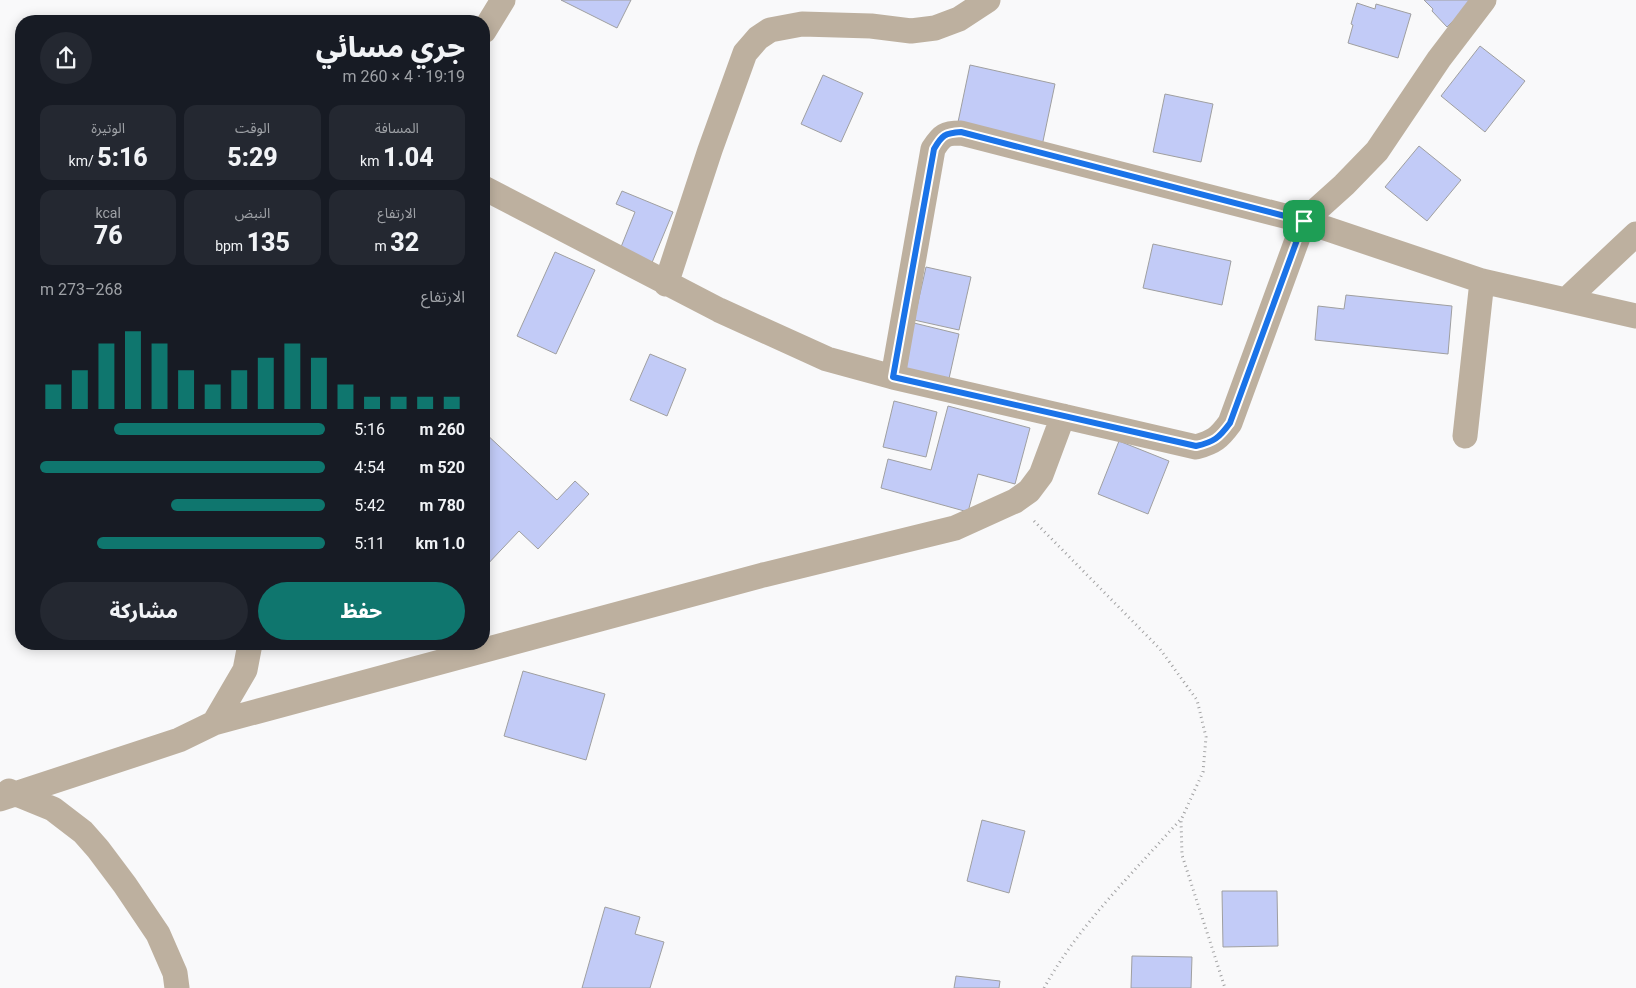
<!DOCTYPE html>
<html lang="ar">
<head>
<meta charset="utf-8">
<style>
	body { margin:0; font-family:Roboto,"Noto Sans Arabic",sans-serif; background:#242831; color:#f1f3f6; direction:rtl; height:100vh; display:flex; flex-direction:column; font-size:19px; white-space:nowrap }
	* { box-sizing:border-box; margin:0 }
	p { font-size:16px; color:#9ea1a6 }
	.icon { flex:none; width:28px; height:28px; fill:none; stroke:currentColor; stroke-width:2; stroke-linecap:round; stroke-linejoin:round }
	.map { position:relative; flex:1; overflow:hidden; direction:ltr }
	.details { position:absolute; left:15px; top:15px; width:475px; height:635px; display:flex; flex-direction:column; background:#171b24; border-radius:20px; box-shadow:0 2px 12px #0003; direction:rtl }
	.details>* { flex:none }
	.pin { position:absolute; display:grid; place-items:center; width:42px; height:42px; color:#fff; margin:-21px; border-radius:10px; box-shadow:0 2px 8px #0006 }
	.round { display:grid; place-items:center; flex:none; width:52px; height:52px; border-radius:26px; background:#242831 }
	.summary { display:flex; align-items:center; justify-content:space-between; height:85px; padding:0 25px }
	h1 { font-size:28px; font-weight:800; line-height:38px }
	.figures { display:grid; grid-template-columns:repeat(3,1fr); gap:8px; height:85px; padding:5px 25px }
	.figures div { display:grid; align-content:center; border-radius:12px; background:#242831; text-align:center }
	.figures b { font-size:25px; font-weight:800 }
	.figures small { font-size:14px; font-weight:400 }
	.figures p { font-size:14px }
	.chart { height:140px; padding:10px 25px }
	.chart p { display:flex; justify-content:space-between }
	.chart svg { width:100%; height:90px; margin-top:5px; stroke:#0f766e; stroke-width:6 }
	.button { display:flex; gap:10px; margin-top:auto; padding:10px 25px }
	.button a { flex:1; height:58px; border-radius:30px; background:#0f766e; color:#fff; font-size:20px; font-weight:800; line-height:58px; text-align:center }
	.button a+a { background:#242831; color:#f1f3f6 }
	ul { padding:0 25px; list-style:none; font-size:16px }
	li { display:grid; grid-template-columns:80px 60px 1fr; align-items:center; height:38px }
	li i { height:12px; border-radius:6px; background:#0f766e }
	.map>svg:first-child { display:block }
	.building { fill:#c2cbf7; stroke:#9f9fa0 }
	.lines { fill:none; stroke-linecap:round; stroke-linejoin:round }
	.path { stroke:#a1a1a2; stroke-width:3; stroke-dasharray:1 4; stroke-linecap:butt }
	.minor { stroke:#bdb09f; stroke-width:25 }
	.route-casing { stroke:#fff; stroke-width:10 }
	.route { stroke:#1a73e8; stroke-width:6 }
</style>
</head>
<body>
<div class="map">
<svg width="1636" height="988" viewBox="0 0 1636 988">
	<rect width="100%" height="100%" fill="#f9f9fa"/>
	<path class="building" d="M 561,0 L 631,0 L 617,28 Z
		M 1424,0 L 1474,0 L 1447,27 L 1432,11 L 1433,9 Z
		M 1357,3 L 1375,9 L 1376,4 L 1411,14 L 1398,58 L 1348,43 L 1353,25 L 1351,24 Z
		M 1480,46 L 1525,81 L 1485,132 L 1441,96 Z
		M 970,65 L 1055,84 L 1042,146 L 957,127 Z
		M 823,75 L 863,93 L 841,142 L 801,124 Z
		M 1165,94 L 1213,104 L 1201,162 L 1153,152 Z
		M 1419,146 L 1461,180 L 1427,221 L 1385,187 Z
		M 622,191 L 673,212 L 651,265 L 619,252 L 635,212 L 616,204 Z
		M 1153,244 L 1231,261 L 1222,305 L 1143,288 Z
		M 555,252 L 595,270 L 556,354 L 517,336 Z
		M 926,267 L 971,277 L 959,330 L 914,320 Z
		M 1346,295 L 1452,306 L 1448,354 L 1315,340 L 1318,306 L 1344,309 Z
		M 914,323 L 959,334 L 948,383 L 902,372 Z
		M 650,354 L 686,369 L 667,416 L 630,400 Z
		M 894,401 L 937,412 L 926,457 L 883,447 Z
		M 948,406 L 1030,428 L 1015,484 L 978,474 L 968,512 L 881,488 L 888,459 L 931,470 Z
		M 484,432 L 557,500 L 575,481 L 589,494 L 538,549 L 519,531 L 484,568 Z
		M 1119,441 L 1169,461 L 1148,514 L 1098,494 Z
		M 523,671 L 605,694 L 586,760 L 504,736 Z
		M 982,820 L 1025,831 L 1009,893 L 967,881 Z
		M 1222,891 L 1277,891 L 1278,946 L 1223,947 Z
		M 605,907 L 640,917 L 635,934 L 664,942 L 650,988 L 582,988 Z
		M 1132,956 L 1192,957 L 1191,988 L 1131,988 Z
		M 956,976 L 1000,981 L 999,988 L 954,988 Z"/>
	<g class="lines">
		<path class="path" d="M 1034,521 L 1160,649 L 1197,700 L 1206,737 L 1203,772 L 1181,820 L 1182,855 L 1225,988
			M 1044,988 C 1079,925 1132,874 1180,820"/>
		<path class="minor" d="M 484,31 L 503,0
			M 484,188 L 719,310 L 827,359 L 893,377 L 1196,447 C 1214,442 1219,438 1230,423 L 1304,221 L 1344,185 L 1377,151 L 1439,59 L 1484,0
			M 666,284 L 710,150 L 745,53 L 758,38 L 770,30 L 802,24 L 871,26 L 911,31 L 935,28 L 959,19 L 988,0
			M 1566,300 L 1636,234
			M 893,377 L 933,149 C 942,135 945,133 961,133 L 1304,221 L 1482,281 L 1636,316
			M 1465,436 L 1482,281
			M 214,723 L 763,575 L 955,528 L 1015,501 L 1029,491 L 1041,475 L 1063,416
			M 9,791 L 53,809 L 83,832 L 98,849 L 125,885 L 158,934 L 175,973 L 177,988
			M 0,799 L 179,740 L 214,723 L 245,670 L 250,644"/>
	</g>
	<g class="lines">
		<g class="route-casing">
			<path id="route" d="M 961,132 L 1304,221 L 1230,423 C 1219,438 1214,442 1196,446 L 893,377 L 934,149 C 942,135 945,133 961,132 Z"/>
		</g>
		<use href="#route" class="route"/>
	</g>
</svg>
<div class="pin" style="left:1304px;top:221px;background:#1e9e55"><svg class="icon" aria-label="arrive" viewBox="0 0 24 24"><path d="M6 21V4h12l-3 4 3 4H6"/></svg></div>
<section class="details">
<div class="summary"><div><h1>جري مسائي</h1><p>19:19 · 4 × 260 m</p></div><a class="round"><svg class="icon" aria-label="share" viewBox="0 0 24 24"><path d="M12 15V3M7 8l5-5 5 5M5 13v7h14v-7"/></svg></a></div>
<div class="figures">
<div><p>المسافة</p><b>1.04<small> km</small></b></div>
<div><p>الوقت</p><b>5:29</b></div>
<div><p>الوتيرة</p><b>5:16<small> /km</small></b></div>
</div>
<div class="figures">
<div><p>الارتفاع</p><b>32<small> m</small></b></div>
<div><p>النبض</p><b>135<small> bpm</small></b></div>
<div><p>kcal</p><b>76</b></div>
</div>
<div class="chart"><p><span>الارتفاع</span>268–273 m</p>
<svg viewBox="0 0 160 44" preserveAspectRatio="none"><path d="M5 44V32M15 44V25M25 44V12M35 44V6M45 44V12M55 44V25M65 44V32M75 44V25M85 44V19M95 44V12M105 44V19M115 44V32M125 44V38M135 44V38M145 44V38M155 44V38"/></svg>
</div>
<ul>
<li><b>260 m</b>5:16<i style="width:74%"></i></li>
<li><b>520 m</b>4:54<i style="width:100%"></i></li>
<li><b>780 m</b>5:42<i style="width:54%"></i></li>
<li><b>1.0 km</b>5:11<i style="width:80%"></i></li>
</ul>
<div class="button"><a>حفظ</a><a>مشاركة</a></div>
</section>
</div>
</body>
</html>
